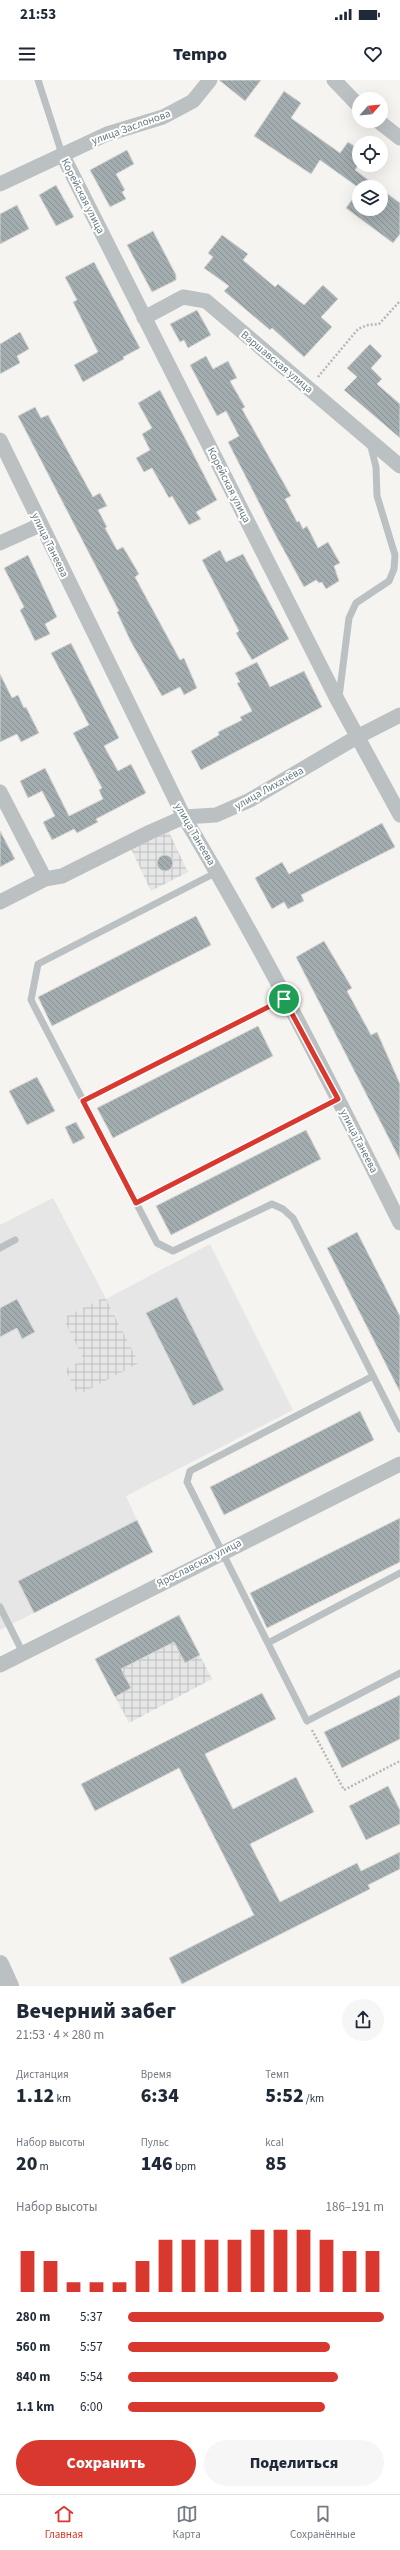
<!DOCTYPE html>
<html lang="ru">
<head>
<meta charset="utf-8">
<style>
	body { margin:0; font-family:"Source Sans 3",sans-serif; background:#f6f6f7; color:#1f2937; height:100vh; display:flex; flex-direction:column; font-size:15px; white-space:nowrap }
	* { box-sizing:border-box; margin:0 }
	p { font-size:13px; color:#747a83 }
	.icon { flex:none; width:22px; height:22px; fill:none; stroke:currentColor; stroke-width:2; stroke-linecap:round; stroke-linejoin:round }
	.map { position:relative; height:1906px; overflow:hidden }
	.sheet { display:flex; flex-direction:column; background:#fff; flex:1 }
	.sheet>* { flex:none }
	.needle { width:26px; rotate:63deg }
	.controls { position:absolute; left:352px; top:12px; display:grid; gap:8px }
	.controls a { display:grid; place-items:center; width:36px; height:36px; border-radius:50%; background:#fff; box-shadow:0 4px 16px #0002; font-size:20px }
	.pin { position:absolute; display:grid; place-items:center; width:34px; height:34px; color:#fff; margin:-17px; border:2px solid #fff; border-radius:50%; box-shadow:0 1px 4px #0007 }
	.round { display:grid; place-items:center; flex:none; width:42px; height:42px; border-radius:21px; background:#f6f6f7 }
	.summary { display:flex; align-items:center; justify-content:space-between; height:68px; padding:0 16px }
	h1 { font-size:22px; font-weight:800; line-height:30px }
	.metrics { display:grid; grid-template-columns:repeat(3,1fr); gap:6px; height:68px; padding:4px 16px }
	.metrics div { display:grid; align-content:center }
	.metrics b { font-size:20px; font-weight:800 }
	.metrics small { font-size:11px; font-weight:400 }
	.metrics p { font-size:11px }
	.chart { height:112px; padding:8px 16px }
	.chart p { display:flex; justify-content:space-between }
	.chart svg { width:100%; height:72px; margin-top:4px; stroke:#d8382e; stroke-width:6 }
	.primary-button { display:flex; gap:8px; margin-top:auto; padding:8px 16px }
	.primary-button a { flex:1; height:46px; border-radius:24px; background:#d8382e; color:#fff; font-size:16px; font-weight:800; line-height:46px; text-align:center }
	.primary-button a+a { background:#f6f6f7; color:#1f2937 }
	ul { padding:0 16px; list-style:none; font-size:13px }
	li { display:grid; grid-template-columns:64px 48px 1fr; align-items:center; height:30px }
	li i { height:10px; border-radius:5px; background:#d8382e }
	.status { display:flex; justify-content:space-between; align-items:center; height:28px; padding:0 20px; background:#fff; direction:ltr }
	.status svg { height:11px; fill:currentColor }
	header { display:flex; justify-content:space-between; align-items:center; height:52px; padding:0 16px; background:#fff; font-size:18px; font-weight:800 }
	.tab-bar { display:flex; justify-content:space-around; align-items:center; height:56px; border-top:1px solid #e0e1e3; background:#fff; font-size:11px; color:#747a83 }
	.tab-bar a { display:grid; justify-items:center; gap:2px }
	.tab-bar .on { color:#d8382e }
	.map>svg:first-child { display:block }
	.built { fill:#e5e6e5 }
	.industrial { fill:url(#industrial-grid) }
	.building { fill:url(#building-back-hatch); stroke:#d6d6d4 }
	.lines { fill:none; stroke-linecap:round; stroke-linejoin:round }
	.path { stroke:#b4b8ba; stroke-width:2.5; stroke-dasharray:2 2; stroke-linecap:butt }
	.service { stroke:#bbc1c3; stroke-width:7 }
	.minor { stroke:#bbc1c3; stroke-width:15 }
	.tertiary { stroke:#bbc1c3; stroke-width:18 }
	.route-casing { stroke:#fff; stroke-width:8 }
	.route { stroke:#d8382e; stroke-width:5 }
	.labels { text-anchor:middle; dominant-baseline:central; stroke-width:4; stroke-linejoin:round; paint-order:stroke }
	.street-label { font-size:11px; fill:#657980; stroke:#fff }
</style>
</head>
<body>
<div class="status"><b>21:53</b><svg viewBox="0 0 49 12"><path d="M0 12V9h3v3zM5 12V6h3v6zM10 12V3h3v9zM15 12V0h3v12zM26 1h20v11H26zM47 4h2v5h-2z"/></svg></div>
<header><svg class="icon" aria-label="menu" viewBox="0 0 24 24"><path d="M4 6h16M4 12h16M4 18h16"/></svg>Tempo<svg class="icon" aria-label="heart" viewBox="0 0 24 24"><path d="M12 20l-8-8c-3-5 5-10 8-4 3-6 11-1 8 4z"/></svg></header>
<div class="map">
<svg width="400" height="1906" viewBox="0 0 400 1906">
	<defs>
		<pattern id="industrial-grid" width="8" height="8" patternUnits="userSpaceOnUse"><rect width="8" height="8" fill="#e5e6e5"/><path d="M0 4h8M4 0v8" fill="none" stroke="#bdbfbf"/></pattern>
		<pattern id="building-back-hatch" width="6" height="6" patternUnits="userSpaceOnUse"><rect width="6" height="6" fill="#a3adb0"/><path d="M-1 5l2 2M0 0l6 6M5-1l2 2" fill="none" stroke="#889294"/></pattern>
	</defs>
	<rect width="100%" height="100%" fill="#f5f4f1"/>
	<path class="built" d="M 53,1118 L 105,1217 L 63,1238 L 139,1283 L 106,1219 L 210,1164 L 293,1330 L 126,1416 L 137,1440 L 18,1501 L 34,1533 L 0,1550 L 0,1145 Z"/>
	<path class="industrial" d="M 168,750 L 188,792 L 151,811 L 131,769 Z
		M 105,1217 L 139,1283 L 78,1315 L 65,1289 L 84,1280 L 63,1238 Z
		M 179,1535 L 212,1599 L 129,1643 L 95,1579 Z"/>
	<path class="building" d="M 219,0 L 261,0 L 245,21 Z
		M 284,11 L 301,23 L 291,38 L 340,73 L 348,62 L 359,69 L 359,84 L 355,90 L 378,107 L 359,108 L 320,80 L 311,94 L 254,56 Z
		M 127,70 L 134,84 L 116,94 L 125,110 L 122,112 L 126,119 L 110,127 L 90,90 Z
		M 56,105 L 74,137 L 56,146 L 39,115 Z
		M 381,109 L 400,123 L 400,154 L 393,163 L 346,128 L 359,110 L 359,129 L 381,129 Z
		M 17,125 L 29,149 L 0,164 L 0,134 Z
		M 153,151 L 176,195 L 176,200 L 152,212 L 127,165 Z
		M 222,155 L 248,174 L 243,180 L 275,207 L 278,204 L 304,225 L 323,205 L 338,219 L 321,237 L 332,247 L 304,277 L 272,248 L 270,250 L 224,211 L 229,206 L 204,188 L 213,177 L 208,173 Z
		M 94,182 L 140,268 L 123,277 L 124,279 L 83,302 L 74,285 L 98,272 L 73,222 L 77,220 L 65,197 Z
		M 197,230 L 211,255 L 188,268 L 184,260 L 180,262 L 170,244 Z
		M 20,252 L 29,269 L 17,276 L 20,283 L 0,294 L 0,264 Z
		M 370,264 L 382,276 L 371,288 L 382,299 L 377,304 L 400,324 L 400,358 L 344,310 L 357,297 L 347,288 Z
		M 206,276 L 213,289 L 228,281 L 237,298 L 230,301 L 245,327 L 242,329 L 291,416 L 285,419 L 297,442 L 299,441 L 303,449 L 307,446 L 318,468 L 328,462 L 340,483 L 334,486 L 339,501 L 326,509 L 322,502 L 319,503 L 316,500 L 304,507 L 275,454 L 228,362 L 239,356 L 226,331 L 217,336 L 190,285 Z
		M 160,310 L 217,420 L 196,432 L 201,439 L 189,445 L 172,416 L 169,418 L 152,388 L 144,392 L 136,378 L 150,370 L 142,354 L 152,348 L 138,323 Z
		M 35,327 L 41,338 L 48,335 L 93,417 L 100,413 L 107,426 L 98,430 L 107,447 L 105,448 L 117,470 L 123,467 L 132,482 L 139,494 L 135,497 L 180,580 L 184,578 L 197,608 L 184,615 L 180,607 L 162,616 L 131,562 L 117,532 L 119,531 L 18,336 Z
		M 220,470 L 226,482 L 243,474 L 289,559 L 252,580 L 236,553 L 239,551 L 202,480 Z
		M 28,475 L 57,537 L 45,544 L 50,554 L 35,561 L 20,530 L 24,527 L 4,488 Z
		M 71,563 L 119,658 L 104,666 L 118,691 L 131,684 L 146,713 L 96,739 L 98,742 L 77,753 L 74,749 L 52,760 L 43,742 L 55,736 L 42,711 L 28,718 L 20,701 L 45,688 L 69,736 L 103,719 L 99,710 L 102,708 L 73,653 L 89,645 L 51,573 Z
		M 257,582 L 270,607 L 304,591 L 322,627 L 201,690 L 191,671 L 219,655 L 218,652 L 242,640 L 240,637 L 252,631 L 237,603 L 240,602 L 235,593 Z
		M 0,594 L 12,618 L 18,615 L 24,628 L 26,627 L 39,653 L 21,662 L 17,654 L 0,662 Z
		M 382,743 L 395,767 L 301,815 L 304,821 L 288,829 L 284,822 L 272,829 L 255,798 L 282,782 L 289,794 Z
		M 0,751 L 15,779 L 0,787 Z
		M157 783a8 8 0 1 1 16 0a8 8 0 1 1-16 0Z
		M 196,836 L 211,865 L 52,946 L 38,917 Z
		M 324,861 L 352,908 L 347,911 L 371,955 L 377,952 L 400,1004 L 400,1080 L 296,877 Z
		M 258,946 L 273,976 L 113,1058 L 97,1028 Z
		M 37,997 L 55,1031 L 27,1045 L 9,1011 Z
		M 76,1042 L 85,1058 L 73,1064 L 65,1047 Z
		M 306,1050 L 321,1079 L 171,1155 L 156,1126 Z
		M 357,1152 L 400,1236 L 400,1312 L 327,1168 Z
		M 177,1217 L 224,1310 L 193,1326 L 146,1233 Z
		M 17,1219 L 35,1252 L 22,1259 L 17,1248 L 0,1257 L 0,1228 Z
		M 360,1331 L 374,1360 L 224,1435 L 210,1407 Z
		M 400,1438 L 400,1482 L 267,1548 L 250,1513 Z
		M 137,1440 L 153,1472 L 34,1533 L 18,1501 Z
		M 179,1535 L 200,1575 L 185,1583 L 174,1562 L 121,1589 L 131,1608 L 115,1617 L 95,1579 Z
		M 262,1613 L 276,1639 L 205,1674 L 233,1729 L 296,1697 L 314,1732 L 250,1764 L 280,1822 L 357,1783 L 361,1791 L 400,1772 L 400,1789 L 368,1805 L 370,1809 L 182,1904 L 169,1878 L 254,1835 L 179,1688 L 95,1731 L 81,1704 Z
		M 400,1615 L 400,1659 L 342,1688 L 324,1652 Z
		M 388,1706 L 400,1730 L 400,1744 L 366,1760 L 349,1726 Z"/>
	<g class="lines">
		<path class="path" d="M 318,297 L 358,249 L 368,245 L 379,244 L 400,221
			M 312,1650 L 344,1710 L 400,1681"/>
		<path class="service" d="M 38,0 L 62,74
			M 339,617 L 349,538 L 356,523 L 389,501 L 394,489 L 395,475 L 377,416 L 376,387 L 370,363
			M 217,792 L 38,884 L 31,920 L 157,1163 L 173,1171 L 272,1124 L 283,1129 L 293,1138 L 400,1349
			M 83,1021 L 285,919
			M 136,1123 L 338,1019
			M 0,1168 L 15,1160
			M 373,1296 L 190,1391 L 187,1402 L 307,1641 L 400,1593
			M 0,1527 L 23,1573
			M 268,1563 L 400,1493"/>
		<path class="minor" d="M 334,0 L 359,26
			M 378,41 L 400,58
			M 62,74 L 338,621 L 400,735
			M 0,104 L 107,54 L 163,37 L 193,21 L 210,0
			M 144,238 L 183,217 L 206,221 L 400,386
			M 0,360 L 184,737 C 263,868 332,1006 400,1143
			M 0,463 L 40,445
			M 0,712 L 45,799
			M 0,822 L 45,799 L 62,796 L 150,752 L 184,737 L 216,735 L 250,720 L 357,657 L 400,635
			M 0,1585 L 400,1384"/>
		<path class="tertiary" d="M 0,1884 L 10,1906"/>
	</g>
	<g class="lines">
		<g class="route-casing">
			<path id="route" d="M 284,919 L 338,1019 L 136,1123 L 83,1021 Z"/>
		</g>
		<use href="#route" class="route"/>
	</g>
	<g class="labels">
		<g class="street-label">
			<text transform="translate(131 47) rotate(-20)">улица Заслонова</text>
			<text transform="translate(83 116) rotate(63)">Корейская улица</text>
			<text transform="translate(277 282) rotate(40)">Варшавская улица</text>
			<text transform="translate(229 405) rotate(63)">Корейская улица</text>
			<text transform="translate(50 465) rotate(64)">улица Танеева</text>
			<text transform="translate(269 708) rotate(-29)">улица Лихачёва</text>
			<text transform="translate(195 754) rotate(60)">улица Танеева</text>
			<text transform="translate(359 1061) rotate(63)">улица Танеева</text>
			<text transform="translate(199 1483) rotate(-27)">Ярославская улица</text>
		</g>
	</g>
</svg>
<div class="controls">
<a><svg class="needle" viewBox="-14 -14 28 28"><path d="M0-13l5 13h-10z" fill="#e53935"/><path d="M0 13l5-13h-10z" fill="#747a83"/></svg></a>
<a><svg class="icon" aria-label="locate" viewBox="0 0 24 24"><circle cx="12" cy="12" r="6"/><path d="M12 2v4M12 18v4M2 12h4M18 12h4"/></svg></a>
<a><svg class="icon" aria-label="layers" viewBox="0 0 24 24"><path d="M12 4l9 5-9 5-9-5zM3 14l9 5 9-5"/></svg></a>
</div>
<div class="pin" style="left:284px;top:919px;background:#1e9e55"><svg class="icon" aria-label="arrive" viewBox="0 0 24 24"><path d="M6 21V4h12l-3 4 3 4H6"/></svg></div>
</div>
<section class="sheet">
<div class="summary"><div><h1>Вечерний забег</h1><p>21:53 · 4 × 280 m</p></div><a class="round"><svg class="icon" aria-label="share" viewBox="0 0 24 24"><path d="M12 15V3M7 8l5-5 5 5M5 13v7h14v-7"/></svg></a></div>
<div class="metrics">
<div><p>Дистанция</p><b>1.12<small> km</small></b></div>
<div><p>Время</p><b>6:34</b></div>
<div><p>Темп</p><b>5:52<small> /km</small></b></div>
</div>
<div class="metrics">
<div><p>Набор высоты</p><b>20<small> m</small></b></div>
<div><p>Пульс</p><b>146<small> bpm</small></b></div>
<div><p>kcal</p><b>85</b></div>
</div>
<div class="chart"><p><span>Набор высоты</span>186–191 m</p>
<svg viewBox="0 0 160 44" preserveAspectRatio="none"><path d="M5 44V19M15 44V25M25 44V38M35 44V38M45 44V38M55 44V25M65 44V12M75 44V12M85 44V12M95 44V12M105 44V6M115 44V6M125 44V6M135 44V12M145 44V19M155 44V19"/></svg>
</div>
<ul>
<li><b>280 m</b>5:37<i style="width:100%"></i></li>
<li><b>560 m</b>5:57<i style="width:79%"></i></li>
<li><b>840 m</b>5:54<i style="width:82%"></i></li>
<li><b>1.1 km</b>6:00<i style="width:77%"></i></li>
</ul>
<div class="primary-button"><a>Сохранить</a><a>Поделиться</a></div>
</section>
<nav class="tab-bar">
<a class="on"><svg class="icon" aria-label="home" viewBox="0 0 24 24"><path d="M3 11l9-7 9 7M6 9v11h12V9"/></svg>Главная</a>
<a><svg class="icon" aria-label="map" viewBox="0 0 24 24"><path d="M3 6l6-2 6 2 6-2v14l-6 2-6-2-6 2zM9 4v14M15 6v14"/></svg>Карта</a>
<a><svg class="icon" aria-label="saved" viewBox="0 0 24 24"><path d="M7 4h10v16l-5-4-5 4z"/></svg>Сохранённые</a>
</nav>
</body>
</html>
